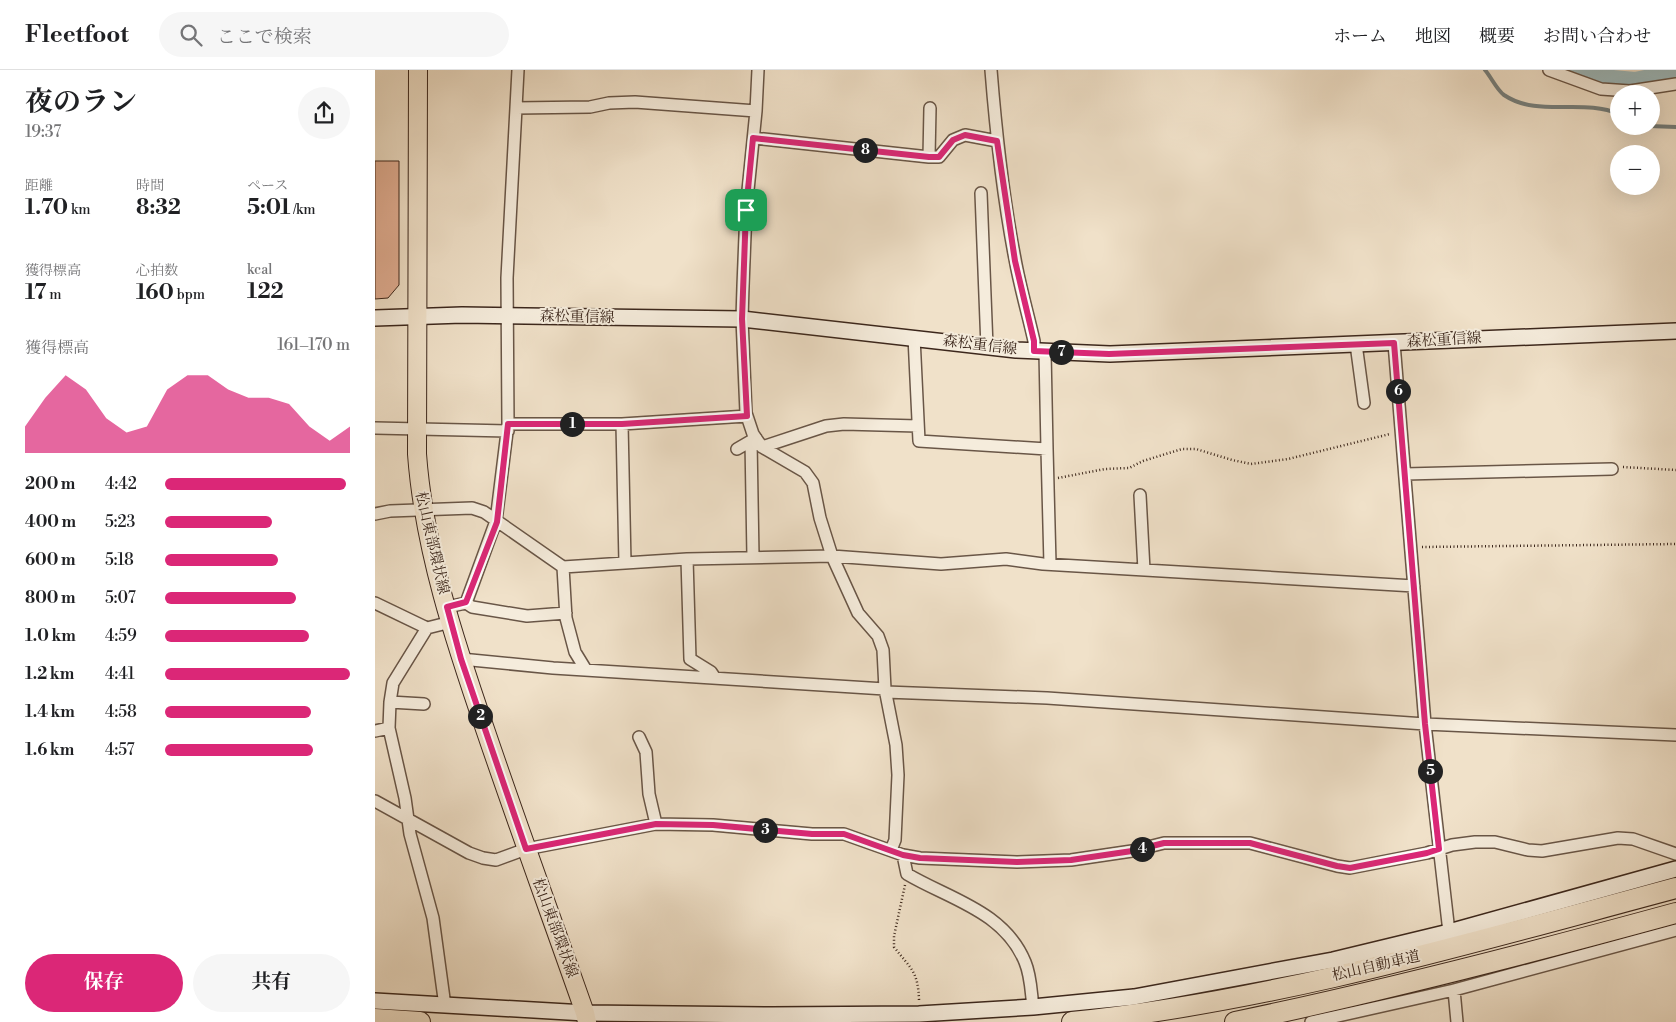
<!DOCTYPE html>
<html lang="ja">
<head>
<meta charset="utf-8">
<style>
	body { margin:0; font-family:"Libre Bodoni","Noto Serif JP",serif; background:#f6f6f6; color:#202124; height:100vh; display:flex; flex-direction:column; font-size:19px; white-space:nowrap }
	* { box-sizing:border-box; margin:0 }
	p { font-size:16px; color:#757577 }
	.icon { flex:none; width:28px; height:28px; fill:none; stroke:currentColor; stroke-width:2; stroke-linecap:round; stroke-linejoin:round }
	.map { position:relative; flex:1; overflow:hidden }
	.drawer { display:flex; flex-direction:column; background:#fff; width:375px }
	.drawer>* { flex:none }
	.buttons { position:absolute; left:1235px; top:15px; display:grid; gap:10px }
	.buttons a { display:grid; place-items:center; width:50px; height:50px; border-radius:50%; background:#fff; box-shadow:0 5px 20px #0002; font-size:25px }
	.pin { position:absolute; display:grid; place-items:center; width:42px; height:42px; color:#fff; margin:-21px; border-radius:10px; box-shadow:0 2px 8px #0006 }
	.km { position:absolute; width:25px; height:25px; margin:-12px; border-radius:50%; background:#222; color:#fff; font-size:14px; line-height:25px; text-align:center }
	.round { display:grid; place-items:center; flex:none; width:52px; height:52px; border-radius:26px; background:#f6f6f6 }
	.overview { display:flex; align-items:center; justify-content:space-between; height:85px; padding:0 25px }
	h1 { font-size:28px; font-weight:700; line-height:38px }
	.stats { display:grid; grid-template-columns:repeat(3,1fr); gap:8px; height:85px; padding:5px 25px }
	.stats div { display:grid; align-content:center }
	.stats b { font-size:21px; font-weight:700 }
	.stats small { font-size:14px; font-weight:400 }
	.stats p { font-size:14px }
	.chart { height:140px; padding:10px 25px }
	.chart p { display:flex; justify-content:space-between }
	.chart svg { width:100%; height:90px; margin-top:5px; fill:#db2777; opacity:.7 }
	.action { display:flex; gap:10px; margin-top:auto; padding:10px 25px }
	.action a { flex:1; height:58px; border-radius:30px; background:#db2777; color:#fff; font-size:20px; font-weight:700; line-height:58px; text-align:center }
	.action a+a { background:#f6f6f6; color:#202124 }
	ul { padding:0 25px; list-style:none; font-size:16px }
	li { display:grid; grid-template-columns:80px 60px 1fr; align-items:center; height:38px }
	li i { height:12px; border-radius:6px; background:#db2777 }
	header { display:flex; align-items:center; gap:30px; box-sizing:border-box; height:70px; padding:0 25px; background:#fff; border-bottom:1px solid #e0e0e0 }
	header strong { font-size:24px }
	nav { display:flex; gap:28px; margin-inline-start:auto; font-size:18px }
	.search { width:350px; height:45px; background:#f6f6f6; display:flex; align-items:center; gap:12px; box-sizing:border-box; padding:0 18px; border-radius:28px; color:#757577; font-size:19px }
	main { display:flex; flex:1; min-height:0 }
	.map>svg:first-child { display:block }
	.lines { fill:none; stroke-linecap:round; stroke-linejoin:round }
	.stream { stroke:#76807e; stroke-width:4 }
	.river { stroke:#9dbbbf; stroke-width:22 }
	.building { fill:#e2af94; stroke:#3c271c }
	.street-casing { stroke:#695647; stroke-width:14 }
	.secondary-casing { stroke:#3c271c; stroke-width:18 }
	.primary-casing { stroke:#3c271c; stroke-width:20 }
	.highway-casing { stroke:#3c271c; stroke-width:22 }
	.path { stroke:#3c271c; stroke-width:2.5; stroke-dasharray:1 2.5; stroke-linecap:butt }
	.street { stroke:#f5ecdc; stroke-width:11 }
	.secondary { stroke:#f5ecdc; stroke-width:15 }
	.primary { stroke:#f0e1c9; stroke-width:18 }
	.highway { stroke:#f0e1c9; stroke-width:20 }
	.route-casing { stroke:#fff; stroke-width:10 }
	.route { stroke:#db2777; stroke-width:6 }
	.labels { text-anchor:middle; dominant-baseline:central; stroke-width:4; stroke-linejoin:round; paint-order:stroke }
	.street-label { font-size:15px; fill:#3c271c; stroke:#f5ecdc }
</style>
</head>
<body>
<header>
<strong>Fleetfoot</strong>
<div class="search"><svg class="icon" aria-label="search" viewBox="0 0 24 24"><circle cx="10" cy="10" r="6"/><path d="M15 15l6 6"/></svg>ここで検索</div>
<nav><a>ホーム</a><a>地図</a><a>概要</a><a>お問い合わせ</a></nav>
</header>
<main>
<section class="drawer">
<div class="overview"><div><h1>夜のラン</h1><p>19:37</p></div><a class="round"><svg class="icon" aria-label="share" viewBox="0 0 24 24"><path d="M12 15V3M7 8l5-5 5 5M5 13v7h14v-7"/></svg></a></div>
<div class="stats">
<div><p>距離</p><b>1.70<small> km</small></b></div>
<div><p>時間</p><b>8:32</b></div>
<div><p>ペース</p><b>5:01<small> /km</small></b></div>
</div>
<div class="stats">
<div><p>獲得標高</p><b>17<small> m</small></b></div>
<div><p>心拍数</p><b>160<small> bpm</small></b></div>
<div><p>kcal</p><b>122</b></div>
</div>
<div class="chart"><p><span>獲得標高</span>161–170 m</p>
<svg viewBox="0 0 160 44" preserveAspectRatio="none"><path d="M0 44V31L10 17L20 6L30 13L40 27L50 34L60 31L70 13L80 6L90 6L100 13L110 17L120 17L130 20L140 31L150 38L160 31V44z"/></svg>
</div>
<ul>
<li><b>200 m</b>4:42<i style="width:98%"></i></li>
<li><b>400 m</b>5:23<i style="width:58%"></i></li>
<li><b>600 m</b>5:18<i style="width:61%"></i></li>
<li><b>800 m</b>5:07<i style="width:71%"></i></li>
<li><b>1.0 km</b>4:59<i style="width:78%"></i></li>
<li><b>1.2 km</b>4:41<i style="width:100%"></i></li>
<li><b>1.4 km</b>4:58<i style="width:79%"></i></li>
<li><b>1.6 km</b>4:57<i style="width:80%"></i></li>
</ul>
<div class="action"><a>保存</a><a>共有</a></div>
</section>
<div class="map">
<svg width="1301" height="952" viewBox="0 0 1301 952">
	<rect width="100%" height="100%" fill="#f0e1c9"/>
	<filter id="stains"><feTurbulence type="fractalNoise" baseFrequency=".004" numOctaves="4"/><feColorMatrix values="0 0 0 0 .2 0 0 0 0 .09 0 0 0 0 .02 0 0 0 .5 -.17"/></filter>
	<radialGradient id="worn" r=".72"><stop offset=".6" stop-color="#630" stop-opacity="0"/><stop offset="1" stop-color="#630" stop-opacity=".3"/></radialGradient>
	<g class="lines">
		<path class="stream" d="M 1110,0 C 1116,7 1122,20 1129,25 C 1163,48 1208,28 1244,44
			M 1274,56 L 1301,57"/>
		<path class="river" d="M 1199,0 L 1216,9 L 1260,13 L 1301,5"/>
	</g>
	<path class="building" d="M 0,91 L 24,91 L 24,215 L 13,228 L 0,229 Z"/>
	<g class="lines">
		<g class="street-casing">
			<path id="street" d="M 383,0 L 381,41 L 371,140 L 368,216 L 367,249 L 371,343 L 378,364 L 387,377 L 430,402 L 438,413 L 445,448 L 457,486 L 483,543 L 503,566 L 508,580 L 510,619 L 521,675 L 523,705 L 520,770 L 516,780
				M 616,0 C 621,63 628,127 640,189 C 645,217 653,244 659,271 L 659,281
				M 1174,0 L 1226,19 L 1255,21 L 1301,14
				M 141,38 L 215,37 L 234,33 L 260,32 L 381,41
				M 379,68 L 554,87 L 564,87 L 578,70 L 590,65 L 622,71
				M 554,87 L 555,38
				M 606,123 L 612,277
				M 539,267 L 544,371 L 672,379 L 670,282
				M 1019,273 L 1050,654 L 1074,862
				M 981,274 L 989,333
				M 133,354 L 247,354 L 372,346
				M 247,354 L 250,493
				M 0,358 L 133,361
				M 376,371 L 378,487
				M 387,377 L 451,356 L 469,354 L 543,356
				M 362,379 L 381,368
				M 672,379 L 675,494
				M 1030,404 L 1237,399
				M 765,425 L 769,500
				M 0,444 L 15,441 L 97,438 L 109,442 L 122,451 L 188,497 L 312,489 L 457,486 L 566,494 L 631,489 L 668,494 L 1039,516
				M 312,489 L 315,589 L 336,602 L 340,608
				M 188,497 L 191,548 L 200,582 L 211,600
				M 0,533 L 52,558
				M 91,533 L 97,537 L 152,546 L 191,543
				M 72,537 L 91,533 L 121,451 L 133,354 L 132,208 L 143,0
				M 86,589 L 178,598 L 510,619
				M 511,622 L 672,628 L 1050,654 L 1301,665
				M 15,632 L 49,634
				M 0,661 L 14,658
				M 264,667 L 271,682 L 274,724 L 281,754
				M 0,731 L 94,783 L 108,788 L 121,790 L 151,779 L 281,754 L 338,755 L 437,764 L 469,764 L 528,785 L 545,788 L 642,792 L 696,790 L 757,781 L 789,773 L 875,773 L 962,796 L 975,798 L 1052,783 L 1077,775 L 1100,772 L 1120,772 L 1153,780 L 1167,781 L 1243,768 L 1258,769 L 1301,784
				M 528,785 L 532,804 C 574,829 629,841 650,892 C 656,906 656,922 658,937
				M 1079,920 L 1082,952
				M 70,936 L 58,848 L 35,764 L 30,728 L 14,658 L 15,632 L 18,613 L 52,558 L 76,552
				M 936,952 L 1079,920 L 1301,860"/>
		</g>
		<g class="secondary-casing">
			<path id="secondary" d="M 0,248 L 87,245 L 367,249 L 641,280 L 735,284 L 1301,261
				M 0,931 L 210,943 L 397,945 L 544,944 L 658,937 L 759,927 L 958,890 L 1074,862 L 1301,799"/>
		</g>
		<g class="primary-casing">
			<path id="primary" d="M 43,0 L 42,384 C 49,479 80,572 111,662 C 143,756 177,849 210,943 L 212,952"/>
		</g>
		<g class="highway-casing">
			<path id="highway" d="M 0,949 L 45,952
				M 697,952 C 902,931 1102,871 1301,818
				M 860,952 C 1009,921 1155,883 1301,843"/>
		</g>
		<path class="path" d="M 1248,397 L 1301,400
			M 683,408 L 730,399 L 754,398 L 768,391 L 807,379 L 821,379 L 857,390 L 876,394 L 913,389 L 1015,364
			M 1047,477 L 1301,474
			M 530,815 L 519,866 L 519,877 C 536,899 543,901 544,930"/>
		<use href="#street" class="street"/>
		<use href="#secondary" class="secondary"/>
		<use href="#primary" class="primary"/>
		<use href="#highway" class="highway"/>
	</g>
	<g class="lines">
		<g class="route-casing">
			<path id="route" d="M 590,65 L 622,71 L 640,191 L 659,271 L 659,281 L 734,284 L 1019,273 L 1050,654 L 1064,779 L 1052,783 L 975,798 L 962,796 L 875,773 L 789,773 L 757,781 L 696,790 L 642,792 L 545,788 L 528,785 L 469,764 L 437,764 L 338,755 L 281,754 L 151,779 L 86,589 L 72,537 L 91,532 L 122,452 L 133,354 L 247,354 L 372,346 L 367,249 L 371,140 L 378,68 L 554,87 L 564,87 L 578,70 Z"/>
		</g>
		<use href="#route" class="route"/>
	</g>
	<g class="labels">
		<g class="street-label">
			<text transform="translate(202 247) rotate(1)">森松重信線</text>
			<text transform="translate(1069 270) rotate(-3)">森松重信線</text>
			<text transform="translate(605 275) rotate(7)">森松重信線</text>
			<text transform="translate(57 473) rotate(77)">松山東部環状線</text>
			<text transform="translate(180 858) rotate(70)">松山東部環状線</text>
			<text transform="translate(1001 896) rotate(-13)">松山自動車道</text>
		</g>
	</g>
	<rect width="100%" height="100%" filter="url(#stains)"/>
	<rect width="100%" height="100%" fill="url(#worn)"/>
</svg>
<div class="buttons">
<a>+</a>
<a>−</a>
</div>
<div class="pin" style="left:371px;top:140px;background:#1e9e55"><svg class="icon" aria-label="arrive" viewBox="0 0 24 24"><path d="M6 21V4h12l-3 4 3 4H6"/></svg></div>
<b class="km" style="left:197px;top:354px">1</b>
<b class="km" style="left:105px;top:646px">2</b>
<b class="km" style="left:390px;top:760px">3</b>
<b class="km" style="left:767px;top:779px">4</b>
<b class="km" style="left:1055px;top:701px">5</b>
<b class="km" style="left:1023px;top:321px">6</b>
<b class="km" style="left:686px;top:282px">7</b>
<b class="km" style="left:490px;top:80px">8</b>
</div>
</main>
</body>
</html>
